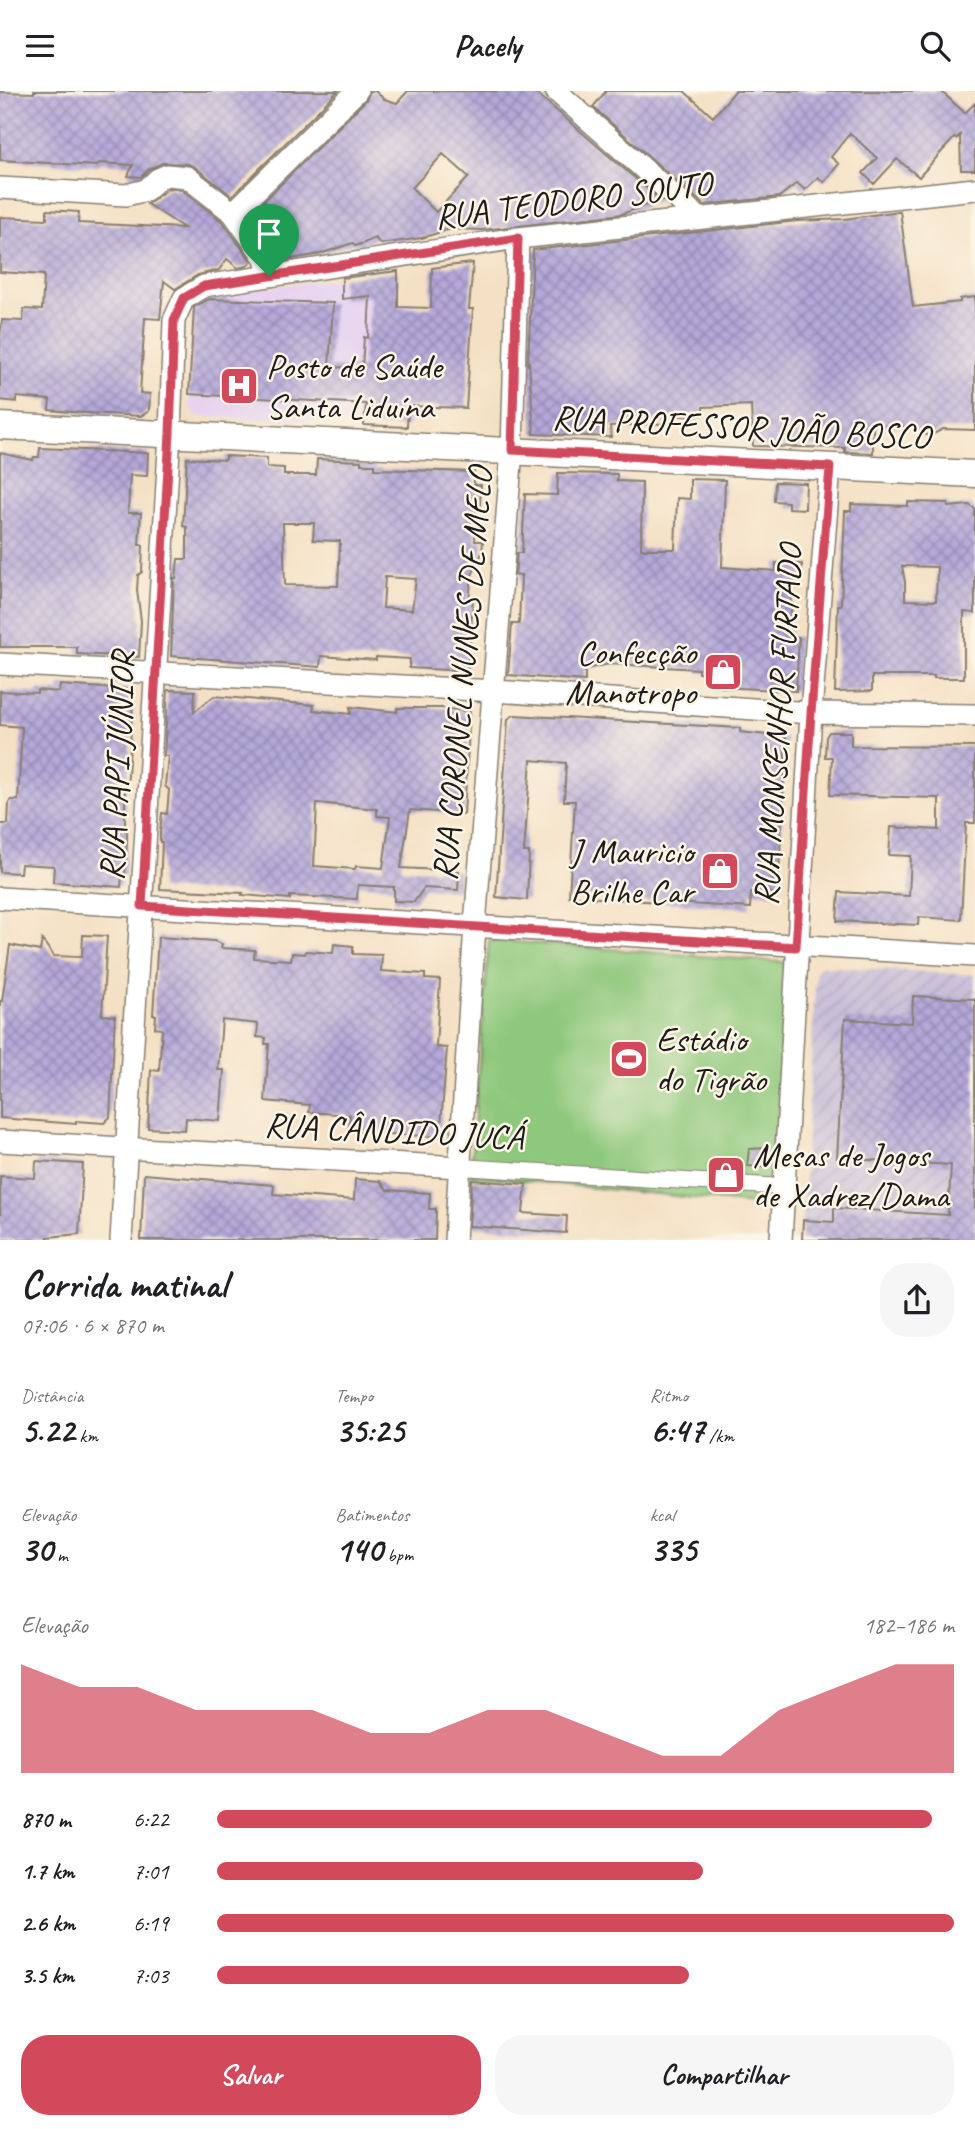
<!DOCTYPE html>
<html lang="pt">
<head>
<meta charset="utf-8">
<style>
	body { margin:0; font-family:Caveat,sans-serif; background:#f6f6f6; color:#202124; height:100vh; display:flex; flex-direction:column; font-size:26px; white-space:nowrap }
	* { box-sizing:border-box; margin:0 }
	p { font-size:23px; color:#757577 }
	.icon { flex:none; width:38px; height:38px; fill:none; stroke:currentColor; stroke-width:2; stroke-linecap:round; stroke-linejoin:round }
	.map { position:relative; height:1149px; overflow:hidden }
	.panel { display:flex; flex-direction:column; background:#fff; flex:1 }
	.panel>* { flex:none }
	.pin { position:absolute; display:grid; place-items:center; width:60px; height:60px; color:#fff; margin:-72px -30px; border-radius:50% 50% 50% 0; rotate:-45deg; box-shadow:0 0 7px #0007 }
	.pin .icon { rotate:45deg }
	.round { display:grid; place-items:center; flex:none; width:74px; height:74px; border-radius:28px; background:#f6f6f6 }
	.summary { display:flex; align-items:center; justify-content:space-between; height:119px; padding:0 21px }
	h1 { font-size:38px; font-weight:600; line-height:52px }
	.figures { display:grid; grid-template-columns:repeat(3,1fr); gap:10px; height:119px; padding:7px 21px }
	.figures div { display:grid; align-content:center }
	.figures b { font-size:35px; font-weight:600 }
	.figures small { font-size:19px; font-weight:400 }
	.figures p { font-size:19px }
	.chart { height:196px; padding:14px 21px }
	.chart p { display:flex; justify-content:space-between }
	.chart svg { width:100%; height:126px; margin-top:7px; fill:#d1495b; opacity:.7 }
	.action { display:flex; gap:14px; margin-top:auto; padding:14px 21px }
	.action a { flex:1; height:80px; border-radius:28px; background:#d1495b; color:#fff; font-size:28px; font-weight:600; line-height:80px; text-align:center }
	.action a+a { background:#f6f6f6; color:#202124 }
	ul { padding:0 21px; list-style:none; font-size:23px }
	li { display:grid; grid-template-columns:112px 84px 1fr; align-items:center; height:52px }
	li i { height:18px; border-radius:9px; background:#d1495b }
	header { display:flex; justify-content:space-between; align-items:center; height:91px; padding:0 21px; background:#fff; font-size:32px; font-weight:600 }
	.map>svg:first-child { display:block }
	.built { fill:#e6d2f0 }
	.industrial { fill:url(#industrial-furrows) }
	.park { fill:#8ec87c; stroke:#55724c; stroke-width:2 }
	.building { fill:url(#building-cross-hatch); fill-rule:evenodd }
	.lines { fill:none; stroke-linecap:round; stroke-linejoin:round }
	.pedestrian-casing { stroke:#887e70; stroke-width:18 }
	.minor-casing { stroke:#887e70; stroke-width:24 }
	.tertiary-casing { stroke:#887e70; stroke-width:29 }
	.pedestrian { stroke:#fff; stroke-width:16 }
	.minor { stroke:#fff; stroke-width:21 }
	.tertiary { stroke:#fff; stroke-width:26 }
	.route-casing { stroke:#fff; stroke-width:14 }
	.route { stroke:#d1495b; stroke-width:9 }
	.labels { text-anchor:middle; dominant-baseline:central; stroke-width:5; stroke-linejoin:round; paint-order:stroke }
	.street-label { font-size:35px; fill:#1c1c1c; stroke:#fcf5e5 }
	.poi-label { font-size:35px; fill:#1c1c1c; stroke:#fcf5e5; text-anchor:start }
</style>
</head>
<body>
<header><svg class="icon" aria-label="menu" viewBox="0 0 24 24"><path d="M4 6h16M4 12h16M4 18h16"/></svg>Pacely<svg class="icon" aria-label="search" viewBox="0 0 24 24"><circle cx="10" cy="10" r="6"/><path d="M15 15l6 6"/></svg></header>
<div class="map">
<svg width="975" height="1149" viewBox="0 0 975 1149">
	<defs>
		<pattern id="industrial-furrows" width="10" height="10" patternUnits="userSpaceOnUse" patternTransform="scale(1.75)"><rect width="10" height="10" fill="#c8bfd8"/><path d="M-1 1l2-2M0 10L10 0M9 11l2-2" fill="none" stroke="#aba4b9"/></pattern>
		<pattern id="building-cross-hatch" width="8" height="8" patternUnits="userSpaceOnUse" patternTransform="scale(1.75)"><rect width="8" height="8" fill="#b4a9da"/><path d="M0 0l8 8M0 8l8-8" fill="none" stroke="#9289b0"/></pattern>
	</defs>
	<rect width="100%" height="100%" fill="#fcf5e5"/>
	<filter id="ink" filterUnits="userSpaceOnUse"><feTurbulence type="fractalNoise" baseFrequency=".0143" numOctaves="2"/><feDisplacementMap in="SourceGraphic" scale="14" xChannelSelector="R" yChannelSelector="G"/><feConvolveMatrix kernelMatrix="1 2 1 2 8 2 1 2 1" color-interpolation-filters="sRGB"/></filter>
	<filter id="wash" filterUnits="userSpaceOnUse"><feTurbulence type="fractalNoise" baseFrequency=".00686" numOctaves="4" result="noise"/><feDisplacementMap in="SourceGraphic" scale="28" xChannelSelector="R" yChannelSelector="G"/><feGaussianBlur stdDeviation="1.57" result="paint"/><feColorMatrix in="noise" values="0 0 0 0 0 0 0 0 0 0 0 0 0 0 0 0 0 1.4 0 .05"/><feComposite in="paint" operator="in"/></filter>
	<g filter="url(#wash)">
		<rect width="100%" height="100%" fill="#f4e0c4"/>
		<path class="built" d="M 371,184 L 371,212 L 416,213 L 411,335 L 196,325 L 189,314 L 194,211 L 202,204 Z"/>
		<path class="industrial" d="M 821,875 L 975,884 L 975,1149 L 801,1149 L 816,881 Z"/>
		<path class="park" d="M 489,849 L 793,872 L 772,1115 L 470,1084 Z"/>
		<g id="blocks">
			<path class="building" d="M 34,0 L 338,0 L 232,105 L 195,76 L 188,73 L 162,72 L 149,78 L 141,86 L 128,85 L 133,74 L 99,72 L 97,75 L 0,69 L 0,1 L 34,2 Z
				M 370,0 L 375,0 L 384,8 L 397,12 L 408,0 L 534,0 L 660,109 L 622,123 L 482,139 L 450,138 L 422,147 L 380,153 L 375,147 L 364,152 L 355,155 L 353,152 L 320,163 L 279,170 L 276,159 L 250,124 L 366,9 ZM 443,63 L 469,86 L 436,121 L 412,97 Z
				M 606,0 L 684,0 L 713,26 L 735,0 L 941,0 L 965,22 L 975,12 L 975,79 L 961,79 L 960,44 L 956,48 L 954,47 L 919,86 L 897,68 L 874,93 L 863,82 L 877,67 L 850,42 L 831,66 L 839,73 L 824,91 L 818,86 L 805,99 L 797,92 L 779,106 L 704,114 L 593,16 Z
				M 169,97 L 182,99 L 223,131 L 251,170 L 247,175 L 238,177 L 227,168 L 219,179 L 198,184 L 175,198 L 164,190 L 160,228 L 145,227 L 140,302 L 150,303 L 149,320 L 141,325 L 72,321 L 49,319 L 50,309 L 17,306 L 17,311 L 0,309 L 0,243 L 2,229 L 23,230 L 24,218 L 42,219 L 44,184 L 0,181 L 0,126 L 47,128 L 47,119 L 79,121 L 78,132 L 184,137 L 147,113 Z
				M 900,120 L 913,216 L 960,211 L 960,208 L 975,206 L 975,339 L 943,338 L 930,345 L 916,341 L 914,336 L 873,334 L 873,362 L 845,361 L 845,357 L 753,355 L 751,314 L 703,316 L 703,324 L 676,325 L 676,332 L 610,335 L 611,346 L 534,343 L 529,272 L 528,273 L 533,159 L 797,130 L 845,128 Z
				M 473,172 L 469,218 L 473,218 L 466,317 L 408,315 L 407,336 L 364,334 L 366,313 L 189,303 L 194,216 L 209,208 L 333,212 L 329,276 L 362,277 L 364,246 L 368,247 L 370,205 L 342,208 L 342,187 L 398,180 L 398,216 L 431,217 L 432,177 Z
				M 40,357 L 148,362 L 147,385 L 130,384 L 128,422 L 141,422 L 139,454 L 143,454 L 142,481 L 138,484 L 137,499 L 141,530 L 139,566 L 77,563 L 77,556 L 0,556 L 0,362 L 33,369 L 34,366 L 39,366 Z
				M 225,365 L 267,367 L 267,376 L 284,377 L 284,384 L 316,384 L 317,368 L 361,370 L 361,373 L 375,373 L 375,378 L 474,381 L 474,394 L 481,394 L 480,414 L 477,414 L 475,450 L 483,450 L 482,462 L 472,484 L 469,509 L 473,509 L 467,580 L 409,577 L 410,568 L 376,566 L 376,569 L 321,565 L 320,576 L 171,565 L 174,487 L 176,487 L 178,468 L 187,468 L 187,436 L 183,435 L 187,367 L 225,369 ZM 283,432 L 314,432 L 313,449 L 340,450 L 338,495 L 285,494 ZM 385,486 L 416,488 L 412,519 L 383,517 Z
				M 558,382 L 617,383 L 617,390 L 642,391 L 641,458 L 675,458 L 677,407 L 690,408 L 690,388 L 725,389 L 722,476 L 776,480 L 776,472 L 802,473 L 801,497 L 792,497 L 790,546 L 799,546 L 796,600 L 721,596 L 721,582 L 698,582 L 698,578 L 630,574 L 609,573 L 585,578 L 585,590 L 508,584 L 512,533 L 519,533 L 521,484 L 515,484 L 517,462 L 522,462 L 525,403 L 557,404 Z
				M 775,391 L 806,392 L 805,418 L 788,417 L 788,411 L 774,410 Z
				M 908,411 L 948,412 L 948,416 L 969,414 L 975,418 L 975,522 L 964,521 L 964,587 L 934,587 L 934,585 L 872,585 L 872,600 L 835,601 L 838,514 L 841,514 L 845,420 L 851,420 L 851,413 L 908,415 ZM 902,475 L 937,476 L 936,510 L 905,509 L 905,491 Z
				M 60,594 L 133,599 L 128,610 L 133,610 L 127,699 L 125,697 L 125,740 L 127,740 L 127,749 L 125,785 L 122,785 L 121,796 L 53,791 L 54,775 L 21,773 L 20,782 L 0,781 L 0,733 L 8,733 L 9,712 L 11,709 L 18,709 L 22,636 L 0,634 L 0,600 L 37,602 L 37,599 L 59,601 Z
				M 168,599 L 195,600 L 194,621 L 214,605 L 314,614 L 313,619 L 351,623 L 350,616 L 397,621 L 397,617 L 442,617 L 470,621 L 464,723 L 410,719 L 401,777 L 459,780 L 458,799 L 424,797 L 414,811 L 394,810 L 394,796 L 358,794 L 357,808 L 290,805 L 290,808 L 242,804 L 243,802 L 160,798 L 162,751 L 160,751 L 160,741 L 162,722 L 167,723 L 169,699 L 165,695 L 168,665 L 164,665 ZM 317,712 L 377,718 L 377,725 L 390,726 L 383,777 L 356,775 L 355,778 L 314,775 Z
				M 514,624 L 740,637 L 740,641 L 786,646 L 778,803 L 751,801 L 750,817 L 569,805 L 575,710 L 564,710 L 566,672 L 531,669 L 524,761 L 529,761 L 527,809 L 496,806 L 508,628 Z
				M 829,641 L 851,641 L 851,655 L 975,656 L 975,732 L 966,732 L 961,829 L 919,826 L 918,834 L 837,830 L 839,801 L 909,805 L 911,765 L 889,764 L 891,736 L 939,739 L 939,707 L 830,704 L 832,666 L 825,666 L 826,646 Z
				M 83,844 L 107,845 L 102,924 L 115,925 L 110,1026 L 104,1032 L 76,1030 L 76,1033 L 0,1027 L 0,910 L 2,910 L 10,854 L 40,860 L 42,849 L 54,865 L 82,866 Z
				M 158,846 L 214,850 L 222,853 L 221,857 L 255,859 L 254,867 L 291,869 L 292,862 L 305,863 L 306,860 L 333,862 L 334,853 L 353,855 L 353,863 L 382,864 L 381,880 L 425,883 L 425,888 L 440,889 L 436,956 L 447,957 L 440,1046 L 354,1041 L 349,1040 L 350,1024 L 309,1021 L 310,1014 L 265,1010 L 269,953 L 265,953 L 266,947 L 257,946 L 258,933 L 222,929 L 218,979 L 224,979 L 220,1030 L 186,1027 L 185,1039 L 148,1037 L 151,979 L 159,980 L 162,938 L 155,937 L 156,924 L 153,924 Z
				M 913,905 L 975,908 L 975,1149 L 802,1149 L 803,1129 L 834,1131 L 834,1117 L 948,1124 L 951,1074 L 837,1067 L 845,928 L 912,932 Z
				M 767,1057 L 766,1076 L 747,1075 L 749,1058 Z
				M 36,1070 L 83,1073 L 79,1143 L 48,1146 L 48,1149 L 0,1149 L 0,1085 L 35,1087 Z
				M 144,1083 L 274,1094 L 273,1103 L 354,1109 L 355,1088 L 380,1090 L 387,1099 L 430,1102 L 429,1118 L 436,1118 L 435,1149 L 141,1149 Z
				M 472,1089 L 526,1093 L 523,1122 L 567,1125 L 566,1142 L 469,1135 Z"/>
		</g>
	</g>
	<g filter="url(#ink)">
		<use href="#blocks" fill-opacity="0" stroke="#887e70" stroke-width="2"/>
		<g class="lines">
			<g class="pedestrian-casing">
				<path id="pedestrian" d="M 460,1076 L 784,1096"/>
			</g>
			<g class="minor-casing">
				<path id="minor" d="M 556,0 L 699,127
					M 0,97 L 126,104 L 146,99 L 158,88 L 167,84 L 187,86 L 233,122 L 265,167 L 269,185
					M 233,122 L 357,0
					M 0,573 L 495,600 L 811,622 L 975,624
					M 0,807 C 325,824 650,848 975,865
					M 0,1050 L 460,1076
					M 121,1149 L 170,343 L 174,229 L 184,207 L 204,195 L 518,147 L 975,98
					M 455,1149 L 475,834 L 512,359 L 518,147
					M 781,1149 L 811,622 L 830,376"/>
			</g>
			<g class="tertiary-casing">
				<path id="tertiary" d="M 0,335 L 975,383"/>
			</g>
			<use href="#pedestrian" class="pedestrian"/>
			<use href="#minor" class="minor"/>
			<use href="#tertiary" class="tertiary"/>
		</g>
	</g>
	<g class="lines" filter="url(#ink)">
		<g class="route-casing">
			<path id="route" d="M 518,147 L 512,359 L 830,376 L 811,622 L 796,856 L 142,815 L 170,343 L 174,229 L 184,207 L 204,195 Z"/>
		</g>
		<use href="#route" class="route"/>
	</g>
	<defs>
		<g id="hospital-square" transform="scale(2.0125)"><rect x="-9" y="-9" width="18" height="18" rx="4" fill="#d1495b" stroke="#fcf5e5"/><path d="M-5-5h3v3.5h4V-5h3V5h-3V1.5h-4V5h-3Z" fill="#fff"/></g>
		<g id="shop-square" transform="scale(2.0125)"><rect x="-9" y="-9" width="18" height="18" rx="4" fill="#d1495b" stroke="#fcf5e5"/><path d="M-5-2.5h2.3a2.7 3.5 0 0 1 5.4 0H5L5.5 6h-11ZM-1.5-2.5h3a1.5 2.3 0 0 0-3 0Z" fill="#fff"/></g>
		<g id="stadium-square" transform="scale(2.0125)"><rect x="-9" y="-9" width="18" height="18" rx="4" fill="#d1495b" stroke="#fcf5e5"/><path d="M0-5a6.5 5 0 1 0 0 10a6.5 5 0 1 0 0-10ZM-3.5-1.8h7v3.6h-7Z" fill="#fff"/></g>
	</defs>
	<g fill-rule="evenodd">
		<use href="#hospital-square" x="239" y="295"/>
		<use href="#shop-square" x="723" y="581"/>
		<use href="#shop-square" x="720" y="780"/>
		<use href="#stadium-square" x="629" y="968"/>
		<use href="#shop-square" x="726" y="1084"/>
	</g>
	<g class="labels">
		<g class="street-label">
			<text transform="translate(573 109) rotate(-7)">RUA TEODORO SOUTO</text>
			<text transform="translate(741 336) rotate(3)">RUA PROFESSOR JOÃO BOSCO</text>
			<text transform="translate(462 583) rotate(-85)">RUA CORONEL NUNES DE MELO</text>
			<text transform="translate(778 634) rotate(-86)">RUA MONSENHOR FURTADO</text>
			<text transform="translate(117 675) rotate(-87)">RUA PAPI JÚNIOR</text>
			<text transform="translate(394 1040) rotate(3)">RUA CÂNDIDO JUCÁ</text>
		</g>
		<g class="poi-label">
			<text x="266" y="275">Posto de Saúde<tspan x="266" dy="40">Santa Liduína</tspan></text>
			<text x="696" y="561" text-anchor="end">Confecção<tspan x="696" dy="40">Manotropo</tspan></text>
			<text x="693" y="760" text-anchor="end">J Mauricio<tspan x="693" dy="40">Brilhe Car</tspan></text>
			<text x="656" y="948">Estádio<tspan x="656" dy="40">do Tigrão</tspan></text>
			<text x="753" y="1064">Mesas de Jogos<tspan x="753" dy="40">de Xadrez/Dama</tspan></text>
		</g>
	</g>
</svg>
<div class="pin" style="left:269px;top:185px;background:#1e9e55"><svg class="icon" aria-label="arrive" viewBox="0 0 24 24"><path d="M6 21V4h12l-3 4 3 4H6"/></svg></div>
</div>
<section class="panel">
<div class="summary"><div><h1>Corrida matinal</h1><p>07:06 · 6 × 870 m</p></div><a class="round"><svg class="icon" aria-label="share" viewBox="0 0 24 24"><path d="M12 15V3M7 8l5-5 5 5M5 13v7h14v-7"/></svg></a></div>
<div class="figures">
<div><p>Distância</p><b>5.22<small> km</small></b></div>
<div><p>Tempo</p><b>35:25</b></div>
<div><p>Ritmo</p><b>6:47<small> /km</small></b></div>
</div>
<div class="figures">
<div><p>Elevação</p><b>30<small> m</small></b></div>
<div><p>Batimentos</p><b>140<small> bpm</small></b></div>
<div><p>kcal</p><b>335</b></div>
</div>
<div class="chart"><p><span>Elevação</span>182–186 m</p>
<svg viewBox="0 0 160 44" preserveAspectRatio="none"><path d="M0 44V6L10 14L20 14L30 22L40 22L50 22L60 30L70 30L80 22L90 22L100 30L110 38L120 38L130 22L140 14L150 6L160 6V44z"/></svg>
</div>
<ul>
<li><b>870 m</b>6:22<i style="width:97%"></i></li>
<li><b>1.7 km</b>7:01<i style="width:66%"></i></li>
<li><b>2.6 km</b>6:19<i style="width:100%"></i></li>
<li><b>3.5 km</b>7:03<i style="width:64%"></i></li>
</ul>
<div class="action"><a>Salvar</a><a>Compartilhar</a></div>
</section>
</body>
</html>
